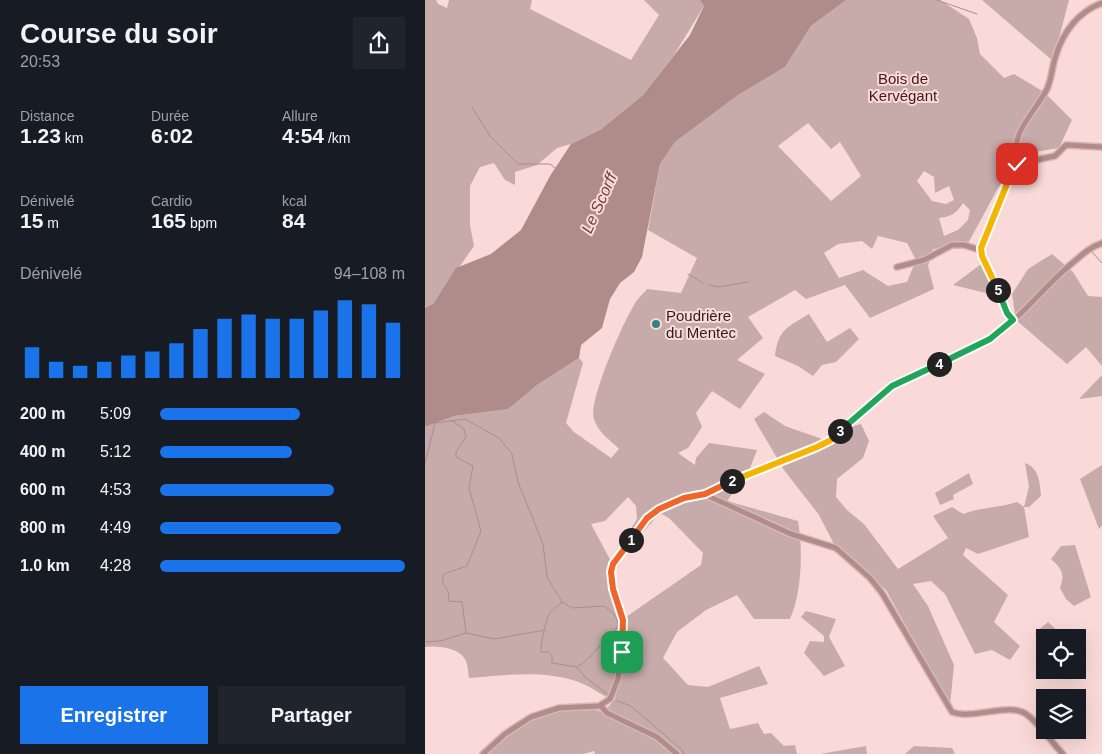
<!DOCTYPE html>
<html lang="fr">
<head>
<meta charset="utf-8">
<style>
	body { margin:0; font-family:Arial,sans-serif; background:#20242c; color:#f1f3f6; height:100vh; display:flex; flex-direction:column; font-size:19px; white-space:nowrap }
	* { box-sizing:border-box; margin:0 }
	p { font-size:16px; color:#9ea1a6 }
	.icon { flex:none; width:28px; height:28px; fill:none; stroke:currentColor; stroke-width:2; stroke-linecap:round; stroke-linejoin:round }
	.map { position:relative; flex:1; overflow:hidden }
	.side { display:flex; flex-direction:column; background:#171b24; width:425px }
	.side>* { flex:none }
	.fabs { position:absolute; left:611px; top:629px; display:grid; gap:10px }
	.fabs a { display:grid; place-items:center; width:50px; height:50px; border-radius:0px; background:#171b24; box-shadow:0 5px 20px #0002; font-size:25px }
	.pin { position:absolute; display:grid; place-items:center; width:42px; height:42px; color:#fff; margin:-21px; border-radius:10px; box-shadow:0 2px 8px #0006 }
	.km { position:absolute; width:25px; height:25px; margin:-12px; border-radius:50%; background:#222; color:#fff; font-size:14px; line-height:25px; text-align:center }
	.round { display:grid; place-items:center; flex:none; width:52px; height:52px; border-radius:0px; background:#20242c }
	.head { display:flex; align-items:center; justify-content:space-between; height:85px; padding:0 20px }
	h1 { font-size:28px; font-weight:800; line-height:38px }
	.metrics { display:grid; grid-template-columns:repeat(3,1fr); gap:8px; height:85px; padding:5px 20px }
	.metrics div { display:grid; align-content:center }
	.metrics b { font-size:21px; font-weight:800 }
	.metrics small { font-size:14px; font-weight:400 }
	.metrics p { font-size:14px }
	.chart { height:140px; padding:10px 20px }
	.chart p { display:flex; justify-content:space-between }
	.chart svg { width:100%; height:90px; margin-top:5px; stroke:#1a73e8; stroke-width:6 }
	.cta { display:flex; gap:10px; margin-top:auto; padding:10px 20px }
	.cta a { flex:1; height:58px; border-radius:0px; background:#1a73e8; color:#fff; font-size:20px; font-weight:800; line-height:58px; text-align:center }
	.cta a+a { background:#20242c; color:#f1f3f6 }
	ul { padding:0 20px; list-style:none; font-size:16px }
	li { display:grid; grid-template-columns:80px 60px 1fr; align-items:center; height:38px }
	li i { height:12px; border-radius:6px; background:#1a73e8 }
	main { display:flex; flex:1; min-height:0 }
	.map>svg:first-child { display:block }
	.green { fill:#c6abaa; fill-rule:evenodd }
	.water { fill:#af8b8a }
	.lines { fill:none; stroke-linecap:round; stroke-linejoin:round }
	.stream { stroke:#af8b8a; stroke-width:1 }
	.minor-casing { stroke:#d5b8b6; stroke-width:8 }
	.minor { stroke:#b28b8a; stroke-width:5 }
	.split-1-casing { stroke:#fff; stroke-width:10 }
	.split-2-casing { stroke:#fff; stroke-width:10 }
	.split-3-casing { stroke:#fff; stroke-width:10 }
	.split-4-casing { stroke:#fff; stroke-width:10 }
	.split-5-casing { stroke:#fff; stroke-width:10 }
	.split-6-casing { stroke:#fff; stroke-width:10 }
	.split-1 { stroke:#f0652b; stroke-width:6 }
	.split-2 { stroke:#f0652b; stroke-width:6 }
	.split-3 { stroke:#f5b400; stroke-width:6 }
	.split-4 { stroke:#22a559; stroke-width:6 }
	.split-5 { stroke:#22a559; stroke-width:6 }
	.split-6 { stroke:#f5b400; stroke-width:6 }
	.poi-dot { fill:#388180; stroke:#fadad8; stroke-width:2 }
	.labels { text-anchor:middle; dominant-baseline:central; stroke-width:4; stroke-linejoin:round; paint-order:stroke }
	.park-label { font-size:15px; fill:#471719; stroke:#fadad8 }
	.poi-label { font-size:15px; fill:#2c1e1d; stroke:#fadad8; text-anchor:start }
	.water-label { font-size:16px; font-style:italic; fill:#743e3e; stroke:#fadad8 }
</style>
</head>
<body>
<main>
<section class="side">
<div class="head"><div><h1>Course du soir</h1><p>20:53</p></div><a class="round"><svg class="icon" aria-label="share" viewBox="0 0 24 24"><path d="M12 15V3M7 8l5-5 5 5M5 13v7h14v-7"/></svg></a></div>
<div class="metrics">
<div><p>Distance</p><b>1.23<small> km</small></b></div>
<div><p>Durée</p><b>6:02</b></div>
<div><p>Allure</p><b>4:54<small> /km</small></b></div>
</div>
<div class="metrics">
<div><p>Dénivelé</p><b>15<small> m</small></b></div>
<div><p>Cardio</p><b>165<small> bpm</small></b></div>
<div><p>kcal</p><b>84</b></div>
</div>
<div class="chart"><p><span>Dénivelé</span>94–108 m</p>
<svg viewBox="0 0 160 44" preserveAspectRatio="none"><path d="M5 44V29M15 44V36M25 44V38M35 44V36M45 44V33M55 44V31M65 44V27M75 44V20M85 44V15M95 44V13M105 44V15M115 44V15M125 44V11M135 44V6M145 44V8M155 44V17"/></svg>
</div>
<ul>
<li><b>200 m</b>5:09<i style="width:57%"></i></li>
<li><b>400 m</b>5:12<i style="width:54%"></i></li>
<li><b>600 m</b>4:53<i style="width:71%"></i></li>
<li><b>800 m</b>4:49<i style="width:74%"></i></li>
<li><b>1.0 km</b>4:28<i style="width:100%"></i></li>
</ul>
<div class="cta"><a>Enregistrer</a><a>Partager</a></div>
</section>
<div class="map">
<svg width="677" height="754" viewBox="0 0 677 754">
	<rect width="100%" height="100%" fill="#fadad8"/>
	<path class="green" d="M 0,0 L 11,0 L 13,4 L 22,8 L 24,0 L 107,0 L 105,9 L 206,60 L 234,15 L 219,0 L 275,0 L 279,6 L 249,55 L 218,95 L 175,130 L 146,144 L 132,148 L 112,165 L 90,172 L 90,185 L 80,180 L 69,163 L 55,167 L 45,186 L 45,225 L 49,246 L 9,303 L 0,308 Z
		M 421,0 L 515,0 L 544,19 L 552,38 L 555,54 L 579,78 L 589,74 L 619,92 L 647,120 L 634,148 L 591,155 L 541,247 L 508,249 L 503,266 L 509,289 L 445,318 L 420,285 L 381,299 L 370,290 L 323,317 L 338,338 L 312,360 L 340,374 L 315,409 L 287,391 L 271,413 L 277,427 L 263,448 L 253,453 L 270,465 L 271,458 L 284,443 L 332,450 L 324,471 L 302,501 L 373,521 C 378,549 377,593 365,619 L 329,619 L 312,595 L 281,610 L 252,632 L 238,658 L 263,685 L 283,687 L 334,666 L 343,684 L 295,698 L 305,729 L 333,723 L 339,734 L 346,733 L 359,746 L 370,745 L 372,754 L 170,754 L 169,751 L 158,754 L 58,754 C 94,721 129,699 179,712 L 190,699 L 192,687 L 185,699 C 174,693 163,685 151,681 C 117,670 80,675 44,678 C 43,673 43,666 41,661 C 36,648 12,645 0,647 L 0,427 L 29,416 L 82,409 L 112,385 L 154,358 L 158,363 L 141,423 L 149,432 L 186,458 L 194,449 C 185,440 172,431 169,419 C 163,402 197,325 208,307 C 211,300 217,295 222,289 L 256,293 L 272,258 L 223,230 L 235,164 L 250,142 L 313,95 L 360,67 L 386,26 ZM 383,123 L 406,149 L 415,142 L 436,176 L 406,201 L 353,146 ZM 499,171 L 509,177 L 510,193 L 524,186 L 529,200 L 521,204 L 507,201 L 492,181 ZM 538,203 L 545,210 L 543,220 L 533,230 L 519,236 L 514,218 C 525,217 532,213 538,203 ZM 453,236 L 482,243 L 491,260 L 482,282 L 463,286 L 438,270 L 414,278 L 399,253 L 413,244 L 437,241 L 447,249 ZM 203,497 L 211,506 L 212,519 L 199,540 L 207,545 L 235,513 L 244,518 L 278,553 L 276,565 L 201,617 L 202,635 L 195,668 L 198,620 L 186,572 L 188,565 L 166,524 L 180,521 Z
		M 557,0 L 644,0 L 628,61 Z
		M 627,254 L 648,272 L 663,296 L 677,297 L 677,366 L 661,347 L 642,364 L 591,320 L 587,294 L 603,269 Z
		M 559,262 L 573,296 L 528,285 Z
		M 384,314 L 402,342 L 425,328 L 434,339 L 411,362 L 397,365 L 388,376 L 373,366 L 350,356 C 353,330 362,327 384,314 Z
		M 677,375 L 677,396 L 654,399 Z
		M 339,412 L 360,426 L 400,440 L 425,427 L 436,424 L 444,441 L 438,458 L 412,479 L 411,497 L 422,510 L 439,524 L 473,569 L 523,538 L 508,516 L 527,507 L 538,514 C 556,507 574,508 592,502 L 599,507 L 604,486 L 600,463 C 614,468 615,483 616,496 L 604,507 L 599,507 L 604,537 L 553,554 L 541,548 L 538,555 L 583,595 L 569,622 L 595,646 L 585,660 L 567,650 L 550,654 L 520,594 L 506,581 L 488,584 L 503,606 L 529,665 L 525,705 L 461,590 L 411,548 L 394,515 L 359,470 L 329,419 Z
		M 677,465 L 677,526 L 674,529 L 655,479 Z
		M 544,473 L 548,484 L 528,495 L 529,499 L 515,505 L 510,493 Z
		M 650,545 L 666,597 L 649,606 L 641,599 L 635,588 C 640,574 637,569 626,559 L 636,546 Z
		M 381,611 L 411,619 L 404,637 L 420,666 L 399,676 L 379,653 L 385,641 L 399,642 L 399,636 L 376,617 Z
		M 623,622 L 639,637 L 620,638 L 620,660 L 617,657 L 619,645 L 610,633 Z
		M 441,746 L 442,754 L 395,754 Z
		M 489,746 L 527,748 L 530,754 L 480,754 Z"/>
	<path class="water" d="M 275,0 L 421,0 L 386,26 L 360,67 L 313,95 L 250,142 L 235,164 L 217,257 L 209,272 L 195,283 L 185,299 L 177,328 L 156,345 L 154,358 L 112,385 L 83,409 L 29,416 L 0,427 L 0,308 L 9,303 L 31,268 L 66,254 L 96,230 L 125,176 L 146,144 L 175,130 L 218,95 L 265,35 L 279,6 Z"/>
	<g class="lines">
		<path class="stream" d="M 512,0 L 552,14
			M 47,107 L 65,136 L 93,164 L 125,164 L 130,168
			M 667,252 L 677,263
			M 263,274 L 278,283
			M 284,285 L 293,287 L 323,282
			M 26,420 L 39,429 L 41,437 L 31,452 L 31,457 L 48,466 L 44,488 L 56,531 L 42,566 L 19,574 C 15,583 20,585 24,593 L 23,601 L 37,602 L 41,633
			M 10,423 L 40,419 L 74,438 L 87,454 L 93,482 L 118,544 L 122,577 L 137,602 C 133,606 128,609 125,613 C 121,617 115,647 116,652 L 124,652 L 127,655 L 127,663 L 152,667 L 160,677 L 182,694
			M 0,463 L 10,423
			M 137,602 L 147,608 L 179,606 C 206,624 187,634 173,648 C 166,655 162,662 153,666
			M 0,642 L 15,641 L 41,633 L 69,639 L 120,630
			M 192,701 L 206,706 L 257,750 L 259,754"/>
		<g class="minor-casing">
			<path id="minor" d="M 592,164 L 630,156 L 641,145 L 677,147
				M 472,267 L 499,260 L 527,245 L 539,245 L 555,250
				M 588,320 L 582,313 L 557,256 L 556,245 L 588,169 L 592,164 C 584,133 609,114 622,89 C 627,78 627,66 631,55 C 638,32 654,11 677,3
				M 279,494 L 366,534 L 411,548 L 445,578 L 457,593 L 527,712 C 547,720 585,702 601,714 C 615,724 626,742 638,754
				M 176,706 L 182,713 L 232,737 L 252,754
				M 58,754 L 80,734 L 106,717 L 134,708 L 174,706 L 185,699 L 193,679 L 199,629 L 196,612 L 186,580 L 186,572 L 196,552 L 223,518 L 245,504 L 279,494 L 406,440 L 467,385 L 565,339 C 595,319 618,288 645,265 C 656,256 663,248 677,243"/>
		</g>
		<use href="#minor" class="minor"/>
	</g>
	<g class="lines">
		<g class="split-1-casing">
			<path id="split-1" d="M 197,652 L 198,620 L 188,589 L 186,572 L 188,564 L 206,540"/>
		</g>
		<g class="split-2-casing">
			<path id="split-2" d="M 206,540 L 222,518 L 234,509 L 259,498 L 280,494 L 307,481"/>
		</g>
		<g class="split-3-casing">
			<path id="split-3" d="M 307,481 L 392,447 L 406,440 L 415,431"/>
		</g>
		<g class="split-4-casing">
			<path id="split-4" d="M 415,431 L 467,386 L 514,364"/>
		</g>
		<g class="split-5-casing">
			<path id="split-5" d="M 514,364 L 565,339 L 588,320 L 582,313 L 573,290"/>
		</g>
		<g class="split-6-casing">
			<path id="split-6" d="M 573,290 L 557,256 L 556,248 L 588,169 L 592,164"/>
		</g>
		<use href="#split-1" class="split-1"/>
		<use href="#split-2" class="split-2"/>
		<use href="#split-3" class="split-3"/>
		<use href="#split-4" class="split-4"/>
		<use href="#split-5" class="split-5"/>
		<use href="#split-6" class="split-6"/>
	</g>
	<circle class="poi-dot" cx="231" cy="324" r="5"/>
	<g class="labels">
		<g class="park-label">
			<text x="478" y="78">Bois de<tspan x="478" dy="17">Kervégant</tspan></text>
		</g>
		<g class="poi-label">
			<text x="241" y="315">Poudrière<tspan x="241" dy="17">du Mentec</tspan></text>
		</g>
		<g class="water-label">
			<text transform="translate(174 203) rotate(-66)">Le Scorff</text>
		</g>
	</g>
</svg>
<div class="fabs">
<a><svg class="icon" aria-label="locate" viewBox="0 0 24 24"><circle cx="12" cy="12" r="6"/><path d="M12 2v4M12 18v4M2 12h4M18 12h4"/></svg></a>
<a><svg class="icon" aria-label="layers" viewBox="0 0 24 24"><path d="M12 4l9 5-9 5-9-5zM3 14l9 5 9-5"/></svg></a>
</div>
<div class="pin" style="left:197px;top:652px;background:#1e9e55"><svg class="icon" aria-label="arrive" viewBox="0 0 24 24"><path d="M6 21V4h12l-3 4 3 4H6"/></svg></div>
<div class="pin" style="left:592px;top:164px;background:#d93025"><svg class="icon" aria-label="check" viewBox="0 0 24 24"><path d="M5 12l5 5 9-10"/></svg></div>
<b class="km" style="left:206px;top:540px">1</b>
<b class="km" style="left:307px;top:481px">2</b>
<b class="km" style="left:415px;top:431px">3</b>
<b class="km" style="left:514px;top:364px">4</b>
<b class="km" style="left:573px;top:290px">5</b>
</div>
</main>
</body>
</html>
